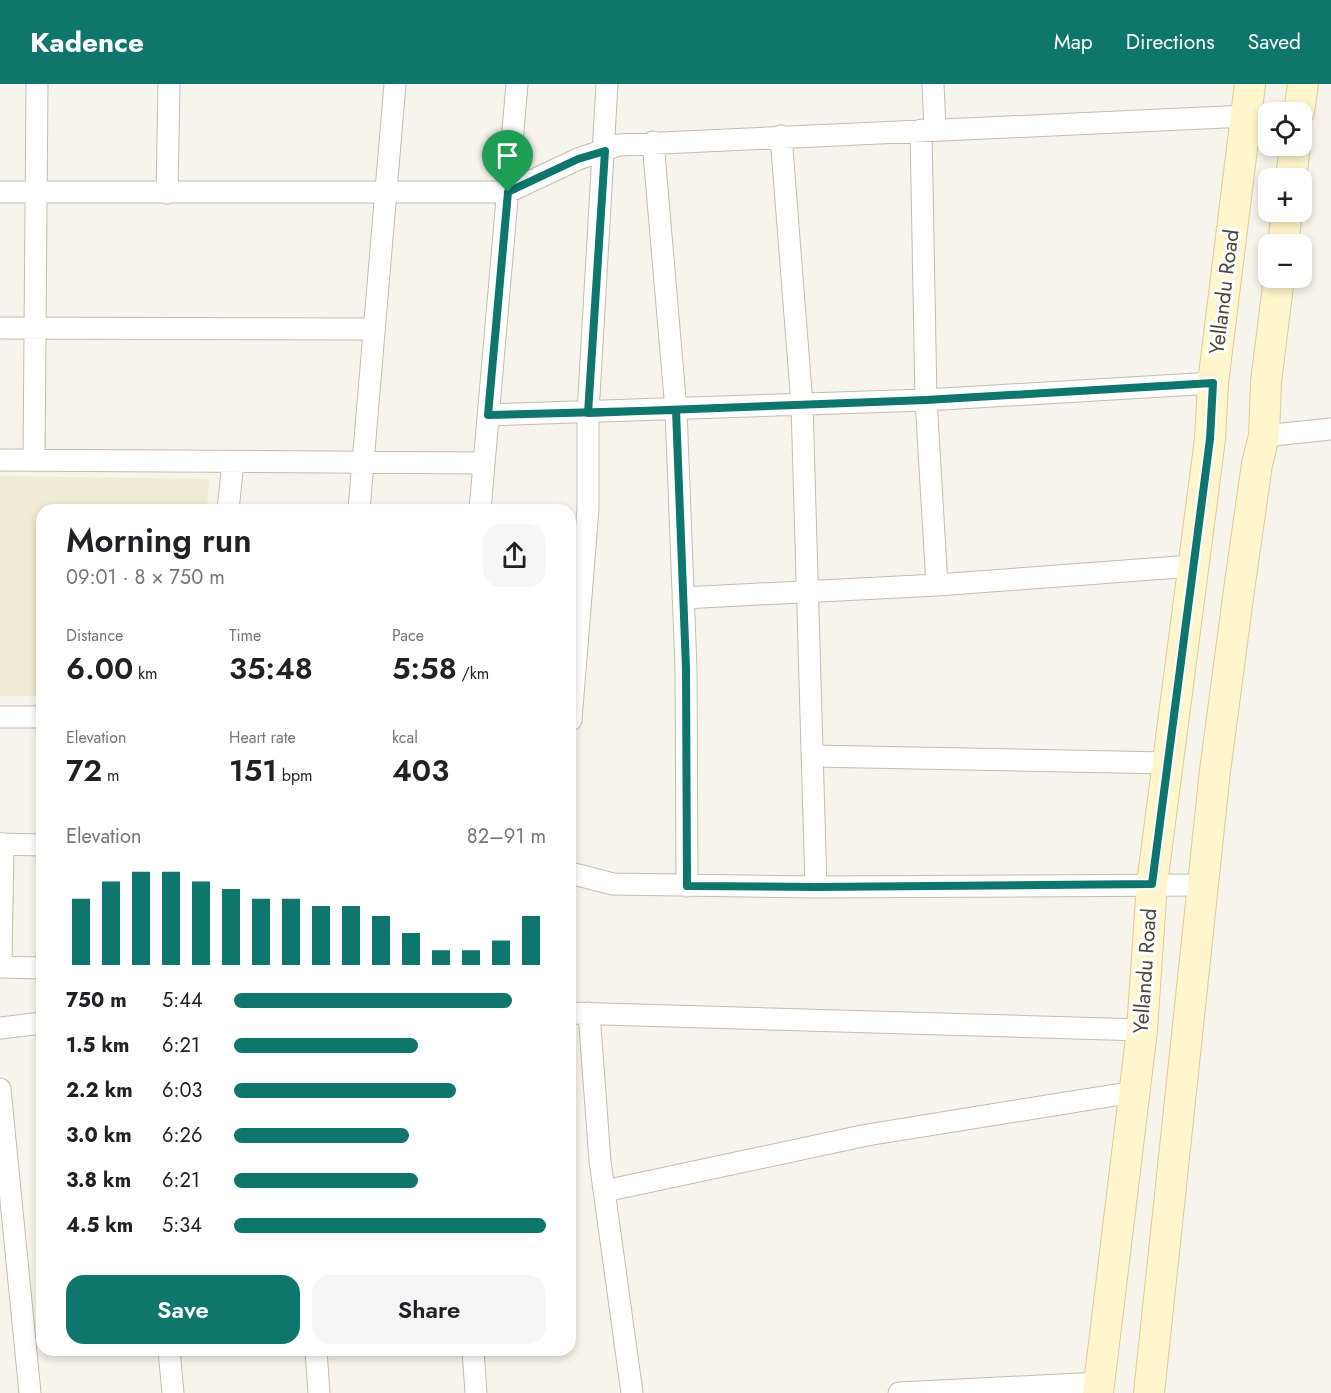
<!DOCTYPE html>
<html lang="en">
<head>
<meta charset="utf-8">
<style>
	body { margin:0; font-family:Jost,sans-serif; background:#f6f6f6; color:#202124; height:100vh; display:flex; flex-direction:column; font-size:22px; white-space:nowrap }
	* { box-sizing:border-box; margin:0 }
	p { font-size:20px; color:#757577 }
	.icon { flex:none; width:33px; height:33px; fill:none; stroke:currentColor; stroke-width:2; stroke-linecap:round; stroke-linejoin:round }
	.map { position:relative; flex:1; overflow:hidden }
	.drawer { position:absolute; left:36px; top:420px; width:540px; height:852px; display:flex; flex-direction:column; background:#fff; border-radius:18px; box-shadow:0 3px 9px #0003 }
	.drawer>* { flex:none }
	.buttons { position:absolute; left:1258px; top:18px; display:grid; gap:12px }
	.buttons a { display:grid; place-items:center; width:54px; height:54px; border-radius:12px; background:#fff; box-shadow:0 3px 9px #0003; font-size:30px }
	.pin { position:absolute; display:grid; place-items:center; width:51px; height:51px; color:#fff; margin:-62px -26px; border-radius:50% 50% 50% 0; rotate:-45deg; box-shadow:0 0 6px #0007 }
	.pin .icon { rotate:45deg }
	.round { display:grid; place-items:center; flex:none; width:63px; height:63px; border-radius:18px; background:#f6f6f6 }
	.head { display:flex; align-items:center; justify-content:space-between; height:102px; padding:0 30px }
	h1 { font-size:33px; font-weight:600; line-height:45px }
	.metrics { display:grid; grid-template-columns:repeat(3,1fr); gap:9px; height:102px; padding:6px 30px }
	.metrics div { display:grid; align-content:center }
	.metrics b { font-size:30px; font-weight:600 }
	.metrics small { font-size:16px; font-weight:400 }
	.metrics p { font-size:16px }
	.chart { height:168px; padding:12px 30px }
	.chart p { display:flex; justify-content:space-between }
	.chart svg { width:100%; height:108px; margin-top:6px; stroke:#0f766e; stroke-width:6 }
	.button { display:flex; gap:12px; margin-top:auto; padding:12px 30px }
	.button a { flex:1; height:69px; border-radius:18px; background:#0f766e; color:#fff; font-size:24px; font-weight:600; line-height:69px; text-align:center }
	.button a+a { background:#f6f6f6; color:#202124 }
	ul { padding:0 30px; list-style:none; font-size:20px }
	li { display:grid; grid-template-columns:96px 72px 1fr; align-items:center; height:45px }
	li i { height:15px; border-radius:8px; background:#0f766e }
	header { display:flex; align-items:center; gap:36px; box-sizing:border-box; height:84px; padding:0 30px; background:#0f766e; color:#fff }
	header strong { font-size:28px }
	nav { display:flex; gap:33px; margin-inline-start:auto; font-size:21px }
	.map>svg:first-child { display:block }
	.education { fill:#f1ead4 }
	.lines { fill:none; stroke-linecap:round; stroke-linejoin:round }
	.street-casing { stroke:#c3bdad; stroke-width:23 }
	.secondary-casing { stroke:#dacc98; stroke-width:32 }
	.street { stroke:#fff; stroke-width:21 }
	.secondary { stroke:#fff6cd; stroke-width:30 }
	.route-casing { stroke:#fff; stroke-width:12 }
	.route { stroke:#0f766e; stroke-width:8 }
	.labels { text-anchor:middle; dominant-baseline:central; stroke-width:6; stroke-linejoin:round; paint-order:stroke }
	.street-label { font-size:21px; fill:#4c4538; stroke:#fff }
</style>
</head>
<body>
<header>
<strong>Kadence</strong>
<nav><a>Map</a><a>Directions</a><a>Saved</a></nav>
</header>
<div class="map">
<svg width="1331" height="1309" viewBox="0 0 1331 1309">
	<rect width="100%" height="100%" fill="#f7f4eb"/>
	<path class="education" d="M 0,392 L 209,395 L 207,426 L 42,426 L 42,612 L 0,612 Z"/>
	<g class="lines">
		<g class="street-casing">
			<path id="street" d="M 933,0 L 935,45
				M 921,46 L 926,316 L 937,501
				M 781,52 L 802,321 L 816,803
				M 653,58 L 676,326 L 686,584 L 687,802
				M 0,108 L 508,108 L 578,75 L 619,61 L 1246,32
				M 167,109 L 169,0
				M 0,244 L 374,245
				M 488,331 L 926,316 L 1213,299
				M 1264,352 L 1331,345
				M 0,376 L 484,379
				M 34,376 L 37,0
				M 228,426 L 233,378
				M 359,426 L 395,0
				M 480,426 L 517,0
				M 683,514 L 937,501 L 1192,482
				M 0,633 L 42,633
				M 571,636 L 588,425 L 588,329 L 607,0
				M 812,672 L 1167,679
				M 0,760 L 42,761
				M 570,789 L 613,800 L 816,803 L 1202,801
				M 0,883 L 42,884
				M 1,883 L 3,760
				M 570,929 L 1142,946
				M 589,929 L 600,1077 L 632,1309
				M 0,944 L 42,939
				M 0,1005 L 30,1309
				M 605,1107 L 867,1051 L 1134,1008
				M 169,1266 L 173,1309
				M 316,1266 L 319,1309
				M 473,1266 L 476,1309
				M 899,1309 L 1099,1299"/>
		</g>
		<g class="secondary-casing">
			<path id="secondary" d="M 1299,28 L 1303,0
				M 1291,94 L 1295,62
				M 1283,160 L 1287,128
				M 1098,1309 L 1142,946 L 1152,800 L 1210,355 L 1213,299 L 1250,0
				M 1149,1309 L 1215,687 L 1239,506 L 1257,380 L 1264,352 L 1266,298 L 1279,194"/>
		</g>
		<use href="#street" class="street"/>
		<use href="#secondary" class="secondary"/>
	</g>
	<g class="lines">
		<g class="route-casing">
			<path id="route" d="M 508,108 L 488,331 L 676,326 L 686,584 L 687,802 L 816,803 L 1152,800 L 1210,355 L 1213,299 L 926,316 L 588,329 L 605,67 L 578,75 L 508,108"/>
		</g>
		<use href="#route" class="route"/>
	</g>
	<g class="labels">
		<g class="street-label">
			<text transform="translate(1224 208) rotate(-83)">Yellandu Road</text>
			<text transform="translate(1145 887) rotate(-86)">Yellandu Road</text>
		</g>
	</g>
</svg>
<div class="buttons">
<a><svg class="icon" aria-label="locate" viewBox="0 0 24 24"><circle cx="12" cy="12" r="6"/><path d="M12 2v4M12 18v4M2 12h4M18 12h4"/></svg></a>
<a>+</a>
<a>−</a>
</div>
<div class="pin" style="left:508px;top:108px;background:#1e9e55"><svg class="icon" aria-label="arrive" viewBox="0 0 24 24"><path d="M6 21V4h12l-3 4 3 4H6"/></svg></div>
<section class="drawer">
<div class="head"><div><h1>Morning run</h1><p>09:01 · 8 × 750 m</p></div><a class="round"><svg class="icon" aria-label="share" viewBox="0 0 24 24"><path d="M12 15V3M7 8l5-5 5 5M5 13v7h14v-7"/></svg></a></div>
<div class="metrics">
<div><p>Distance</p><b>6.00<small> km</small></b></div>
<div><p>Time</p><b>35:48</b></div>
<div><p>Pace</p><b>5:58<small> /km</small></b></div>
</div>
<div class="metrics">
<div><p>Elevation</p><b>72<small> m</small></b></div>
<div><p>Heart rate</p><b>151<small> bpm</small></b></div>
<div><p>kcal</p><b>403</b></div>
</div>
<div class="chart"><p><span>Elevation</span>82–91 m</p>
<svg viewBox="0 0 160 44" preserveAspectRatio="none"><path d="M5 44V17M15 44V10M25 44V6M35 44V6M45 44V10M55 44V13M65 44V17M75 44V17M85 44V20M95 44V20M105 44V24M115 44V31M125 44V38M135 44V38M145 44V34M155 44V24"/></svg>
</div>
<ul>
<li><b>750 m</b>5:44<i style="width:89%"></i></li>
<li><b>1.5 km</b>6:21<i style="width:59%"></i></li>
<li><b>2.2 km</b>6:03<i style="width:71%"></i></li>
<li><b>3.0 km</b>6:26<i style="width:56%"></i></li>
<li><b>3.8 km</b>6:21<i style="width:59%"></i></li>
<li><b>4.5 km</b>5:34<i style="width:100%"></i></li>
</ul>
<div class="button"><a>Save</a><a>Share</a></div>
</section>
</div>
</body>
</html>
